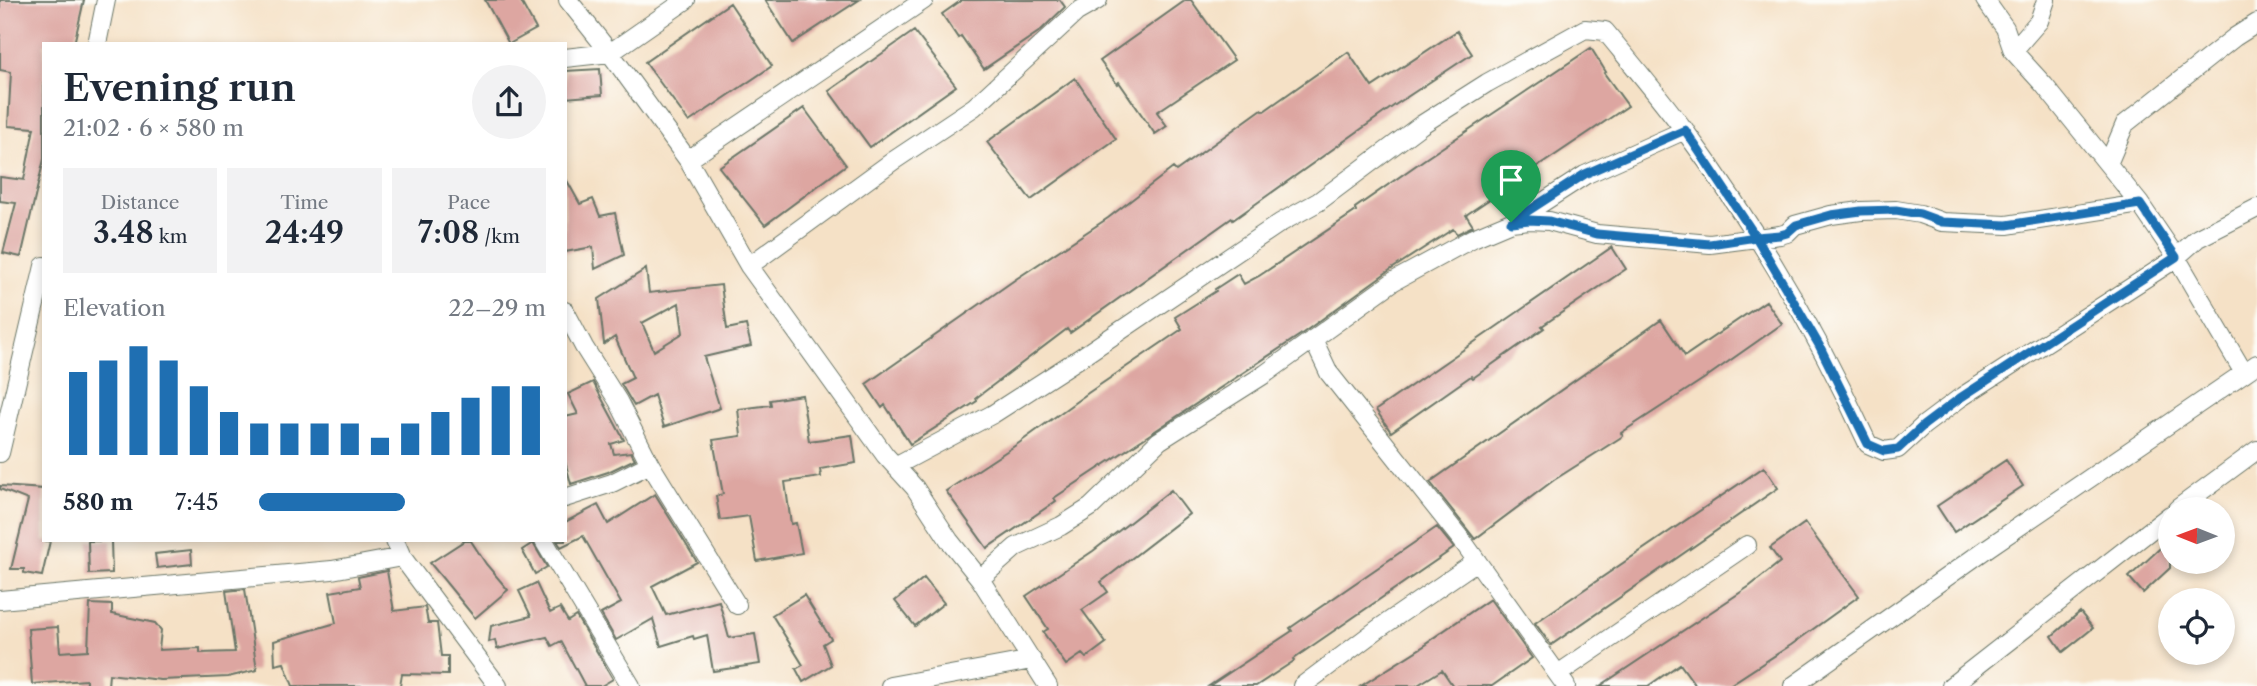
<!DOCTYPE html>
<html lang="en">
<head>
<meta charset="utf-8">
<style>
	body { margin:0; font-family:"Libre Caslon Text",serif; background:#f2f2f3; color:#1f2937; height:100vh; display:flex; flex-direction:column; font-size:26px; white-space:nowrap }
	* { box-sizing:border-box; margin:0 }
	p { font-size:23px; color:#747a83 }
	.icon { flex:none; width:38px; height:38px; fill:none; stroke:currentColor; stroke-width:2; stroke-linecap:round; stroke-linejoin:round }
	.map { position:relative; flex:1; overflow:hidden }
	.sheet { position:absolute; left:42px; top:42px; width:525px; height:500px; display:flex; flex-direction:column; background:#fff; border-radius:0px; box-shadow:0 4px 10px #0003 }
	.sheet>* { flex:none }
	.needle { width:46px; rotate:271deg }
	.fabs { position:absolute; left:2158px; top:497px; display:grid; gap:14px }
	.fabs a { display:grid; place-items:center; width:77px; height:77px; border-radius:50%; background:#fff; box-shadow:0 4px 10px #0003; font-size:35px }
	.pin { position:absolute; display:grid; place-items:center; width:60px; height:60px; color:#fff; margin:-72px -30px; border-radius:50% 50% 50% 0; rotate:-45deg; box-shadow:0 0 7px #0007 }
	.pin .icon { rotate:45deg }
	.round { display:grid; place-items:center; flex:none; width:74px; height:74px; border-radius:37px; background:#f2f2f3 }
	.overview { display:flex; align-items:center; justify-content:space-between; height:119px; padding:0 21px }
	h1 { font-size:38px; font-weight:600; line-height:52px }
	.metrics { display:grid; grid-template-columns:repeat(3,1fr); gap:10px; height:119px; padding:7px 21px }
	.metrics div { display:grid; align-content:center; border-radius:0px; background:#f2f2f3; text-align:center }
	.metrics b { font-size:30px; font-weight:600 }
	.metrics small { font-size:19px; font-weight:400 }
	.metrics p { font-size:19px }
	.chart { height:196px; padding:14px 21px }
	.chart p { display:flex; justify-content:space-between }
	.chart svg { width:100%; height:126px; margin-top:7px; stroke:#1f6fb2; stroke-width:6 }
	ul { padding:0 21px; list-style:none; font-size:23px }
	li { display:grid; grid-template-columns:112px 84px 1fr; align-items:center; height:52px }
	li i { height:18px; border-radius:9px; background:#1f6fb2 }
	.map>svg:first-child { display:block }
	.building { fill:#dda6a1; fill-rule:evenodd }
	.lines { fill:none; stroke-linecap:round; stroke-linejoin:round }
	.street-casing { stroke:#6a7667; stroke-width:20 }
	.street { stroke:#fff; stroke-width:18 }
	.route-casing { stroke:#fff; stroke-width:14 }
	.route { stroke:#1f6fb2; stroke-width:9 }
</style>
</head>
<body>
<div class="map">
<svg width="2257" height="686" viewBox="0 0 2257 686">
	<rect width="100%" height="100%" fill="#fdfcf7"/>
	<filter id="ink" filterUnits="userSpaceOnUse"><feTurbulence type="fractalNoise" baseFrequency=".0143" numOctaves="2"/><feDisplacementMap in="SourceGraphic" scale="14" xChannelSelector="R" yChannelSelector="G"/><feConvolveMatrix kernelMatrix="1 2 1 2 8 2 1 2 1" color-interpolation-filters="sRGB"/></filter>
	<filter id="wash" filterUnits="userSpaceOnUse"><feTurbulence type="fractalNoise" baseFrequency=".00686" numOctaves="4" result="noise"/><feDisplacementMap in="SourceGraphic" scale="28" xChannelSelector="R" yChannelSelector="G"/><feGaussianBlur stdDeviation="1.57" result="paint"/><feColorMatrix in="noise" values="0 0 0 0 0 0 0 0 0 0 0 0 0 0 0 0 0 1.4 0 .05"/><feComposite in="paint" operator="in"/></filter>
	<g filter="url(#wash)">
		<rect width="100%" height="100%" fill="#f5e1c6"/>
		<g id="blocks">
			<path class="building" d="M 0,0 L 84,0 L 74,44 L 44,44 L 44,159 L 21,257 L 3,253 L 16,203 L 0,201 L 0,177 L 24,180 L 34,128 L 8,126 L 11,72 L 0,70 Z
				M 485,0 L 520,0 L 536,29 L 509,44 Z
				M 765,0 L 859,0 L 793,43 Z
				M 962,0 L 1060,0 L 1065,7 L 1040,31 L 984,69 L 961,36 L 958,38 L 942,14 Z
				M 1186,0 L 1191,0 L 1234,60 L 1157,112 L 1167,126 L 1155,134 L 1119,82 L 1117,84 L 1100,61 Z
				M 730,3 L 772,66 L 689,122 L 645,62 Z
				M 914,31 L 956,86 L 870,147 L 829,91 Z
				M 1457,31 L 1472,54 L 1395,105 L 1233,220 L 1232,218 L 1070,333 L 1067,329 L 976,398 L 977,401 L 910,444 L 885,405 L 882,408 L 866,384 L 1016,279 L 1108,218 L 1173,168 L 1176,171 L 1262,109 L 1264,111 L 1348,52 L 1372,87 Z
				M 1591,48 L 1606,72 L 1604,73 L 1628,106 L 1466,215 L 1473,226 L 1457,234 L 1453,229 L 1387,272 L 1300,335 L 1054,498 L 1056,501 L 987,548 L 946,491 L 1019,443 L 1088,393 L 1182,329 L 1175,317 L 1216,291 L 1215,289 L 1238,274 L 1244,284 L 1259,276 L 1356,211 L 1355,208 L 1425,159 Z
				M 600,69 L 602,95 L 565,98 L 565,71 Z
				M 1075,78 L 1116,139 L 1031,200 L 987,142 Z
				M 804,108 L 846,165 L 765,225 L 719,167 Z
				M 565,177 L 580,204 L 593,199 L 600,216 L 615,213 L 624,255 L 595,269 L 593,247 L 565,252 Z
				M 1612,247 L 1626,269 L 1542,326 L 1544,328 L 1473,378 L 1471,376 L 1391,432 L 1376,410 Z
				M 646,269 L 649,293 L 721,285 L 727,329 L 746,325 L 751,346 L 704,357 L 720,408 L 664,427 L 654,395 L 634,406 L 621,384 L 633,378 L 615,337 L 604,344 L 599,299 ZM 679,303 L 683,333 L 654,351 L 642,323 Z
				M 1766,301 L 1782,324 L 1705,378 L 1621,433 L 1623,436 L 1554,480 L 1475,539 L 1430,482 L 1661,320 L 1685,356 Z
				M 593,382 L 624,440 L 611,444 L 614,454 L 631,452 L 635,459 L 608,472 L 571,484 L 565,461 L 565,417 L 578,414 L 568,394 Z
				M 802,395 L 809,441 L 852,435 L 856,463 L 820,469 L 821,477 L 785,482 L 791,524 L 796,523 L 802,553 L 757,561 L 749,516 L 720,520 L 716,496 L 723,494 L 713,440 L 741,436 L 738,409 L 771,405 L 770,400 Z
				M 2006,460 L 2023,486 L 1954,532 L 1937,506 Z
				M 1764,467 L 1778,488 L 1551,645 L 1535,623 Z
				M 0,486 L 44,489 L 44,541 L 50,541 L 42,576 L 24,573 L 24,569 L 11,569 L 28,500 L 0,489 Z
				M 1171,490 L 1189,514 L 1101,582 L 1108,592 L 1082,610 L 1106,643 L 1086,658 L 1082,654 L 1066,665 L 1043,632 L 1048,629 L 1026,596 L 1093,551 Z
				M 655,494 L 697,562 L 652,586 L 666,615 L 719,601 L 729,638 L 755,634 L 760,664 L 713,671 L 707,635 L 694,639 L 693,636 L 661,646 L 653,619 L 616,640 L 601,614 L 621,603 L 583,536 L 561,547 L 557,541 L 565,541 L 565,522 L 598,505 L 608,524 Z
				M 1805,523 L 1859,596 L 1791,645 L 1728,686 L 1696,686 L 1680,664 L 1648,686 L 1600,686 L 1750,586 L 1780,562 L 1770,548 Z
				M 1437,527 L 1454,548 L 1293,659 L 1294,661 L 1256,686 L 1209,686 L 1292,631 L 1290,628 Z
				M 2170,539 L 2170,568 L 2143,593 L 2129,577 Z
				M 88,541 L 111,541 L 112,573 L 89,574 Z
				M 464,541 L 471,541 L 486,564 L 508,590 L 475,618 L 430,563 Z
				M 533,543 L 547,567 L 535,574 L 522,550 Z
				M 191,550 L 192,564 L 157,568 L 155,554 Z
				M 387,571 L 394,611 L 425,607 L 428,623 L 437,623 L 441,656 L 448,656 L 448,675 L 402,674 L 400,686 L 293,686 L 284,663 L 275,665 L 274,641 L 336,623 L 330,592 L 360,587 L 358,577 Z
				M 924,578 L 944,603 L 915,626 L 895,601 Z
				M 536,583 L 550,613 L 560,608 L 568,621 L 576,616 L 613,679 L 601,686 L 585,686 L 561,641 L 552,646 L 547,637 L 497,649 L 495,640 L 489,642 L 491,626 L 531,616 L 519,591 Z
				M 245,589 L 257,670 L 228,677 L 161,680 L 109,674 L 108,686 L 86,686 L 86,680 L 32,684 L 28,629 L 58,627 L 60,652 L 88,650 L 90,604 L 112,605 L 112,614 L 155,623 L 161,630 L 159,650 L 200,648 L 200,653 L 235,652 L 226,591 Z
				M 804,595 L 831,639 L 823,644 L 831,665 L 803,682 L 796,669 L 803,665 L 772,615 Z
				M 1490,599 L 1532,658 L 1492,686 L 1453,686 L 1442,670 L 1416,686 L 1361,686 L 1427,644 L 1426,643 Z
				M 2080,612 L 2093,628 L 2063,652 L 2052,636 Z"/>
		</g>
	</g>
	<g filter="url(#ink)">
		<use href="#blocks" fill-opacity="0" stroke="#6a7667" stroke-width="2"/>
		<g class="lines">
			<g class="street-casing">
				<path id="street" d="M 568,0 L 610,53 L 688,160 L 749,266 L 885,455 L 915,488 L 949,540 L 980,579 L 1048,686
					M 1985,0 L 2005,28 L 2013,51 L 2044,85 L 2140,204 L 2176,257 L 2244,373
					M 97,44 L 106,0
					M 2013,51 L 2039,21 L 2046,0
					M 565,58 L 610,53 L 686,0
					M 688,160 L 924,0
					M 2108,164 L 2125,124 L 2235,37 L 2257,23
					M 1514,221 L 1585,175 L 1685,130
					M 749,266 L 893,161 L 974,107 L 1077,12 L 1098,0
					M 565,311 L 584,347 L 618,401 L 650,464 L 737,605
					M 1313,339 L 1329,373 L 1464,543 L 1566,686
					M 0,453 L 44,266
					M 895,466 L 993,414 L 1080,358 L 1280,223 L 1318,202 L 1421,125 L 1487,83 L 1585,29 L 1605,31 C 1632,64 1660,97 1685,131 C 1756,228 1818,334 1868,444 L 1884,451 L 1898,449 L 1924,425 L 1960,398 L 2172,261 L 2198,238 L 2257,208
					M 565,498 L 612,483 L 650,464
					M 2177,509 L 2257,450
					M 395,541 L 402,557 L 498,686
					M 544,541 L 631,686
					M 980,579 L 1016,547 L 1061,526 L 1091,507 L 1159,441 L 1265,374 L 1394,281 L 1473,238 L 1511,222 L 1529,220 L 1549,221 L 1597,234 L 1710,244 L 1780,235 L 1787,233 L 1795,225 L 1831,215 L 1861,211 L 1896,210 L 1920,214 L 1942,222 L 2007,225 L 2140,204
					M 0,600 L 332,570 L 402,557
					M 1558,674 L 1747,545
					M 890,686 L 1032,660
					M 1302,686 L 1378,629 L 1477,561
					M 1793,686 L 1989,547 L 2257,364
					M 1951,686 L 2170,515"/>
			</g>
			<use href="#street" class="street"/>
		</g>
	</g>
	<g class="lines" filter="url(#ink)">
		<g class="route-casing">
			<path id="route" d="M 1511,222 L 1529,220 L 1549,221 L 1597,234 L 1710,244 L 1756,237 L 1819,345 L 1868,444 L 1884,451 L 1898,449 L 1924,425 L 1960,398 L 2176,257 L 2140,204 L 2007,225 L 1942,222 L 1920,214 L 1896,210 L 1861,211 L 1831,215 L 1796,225 L 1787,233 L 1780,235 L 1756,237 L 1685,130 L 1585,174 L 1511,222"/>
		</g>
		<use href="#route" class="route"/>
	</g>
</svg>
<div class="fabs">
<a><svg class="needle" viewBox="-14 -14 28 28"><path d="M0-13l5 13h-10z" fill="#e53935"/><path d="M0 13l5-13h-10z" fill="#747a83"/></svg></a>
<a><svg class="icon" aria-label="locate" viewBox="0 0 24 24"><circle cx="12" cy="12" r="6"/><path d="M12 2v4M12 18v4M2 12h4M18 12h4"/></svg></a>
</div>
<div class="pin" style="left:1511px;top:222px;background:#1e9e55"><svg class="icon" aria-label="arrive" viewBox="0 0 24 24"><path d="M6 21V4h12l-3 4 3 4H6"/></svg></div>
<section class="sheet">
<div class="overview"><div><h1>Evening run</h1><p>21:02 · 6 × 580 m</p></div><a class="round"><svg class="icon" aria-label="share" viewBox="0 0 24 24"><path d="M12 15V3M7 8l5-5 5 5M5 13v7h14v-7"/></svg></a></div>
<div class="metrics">
<div><p>Distance</p><b>3.48<small> km</small></b></div>
<div><p>Time</p><b>24:49</b></div>
<div><p>Pace</p><b>7:08<small> /km</small></b></div>
</div>
<div class="chart"><p><span>Elevation</span>22–29 m</p>
<svg viewBox="0 0 160 44" preserveAspectRatio="none"><path d="M5 44V15M15 44V11M25 44V6M35 44V11M45 44V20M55 44V29M65 44V33M75 44V33M85 44V33M95 44V33M105 44V38M115 44V33M125 44V29M135 44V24M145 44V20M155 44V20"/></svg>
</div>
<ul>
<li><b>580 m</b>7:45<i style="width:51%"></i></li>
</ul>
</section>
</div>
</body>
</html>
